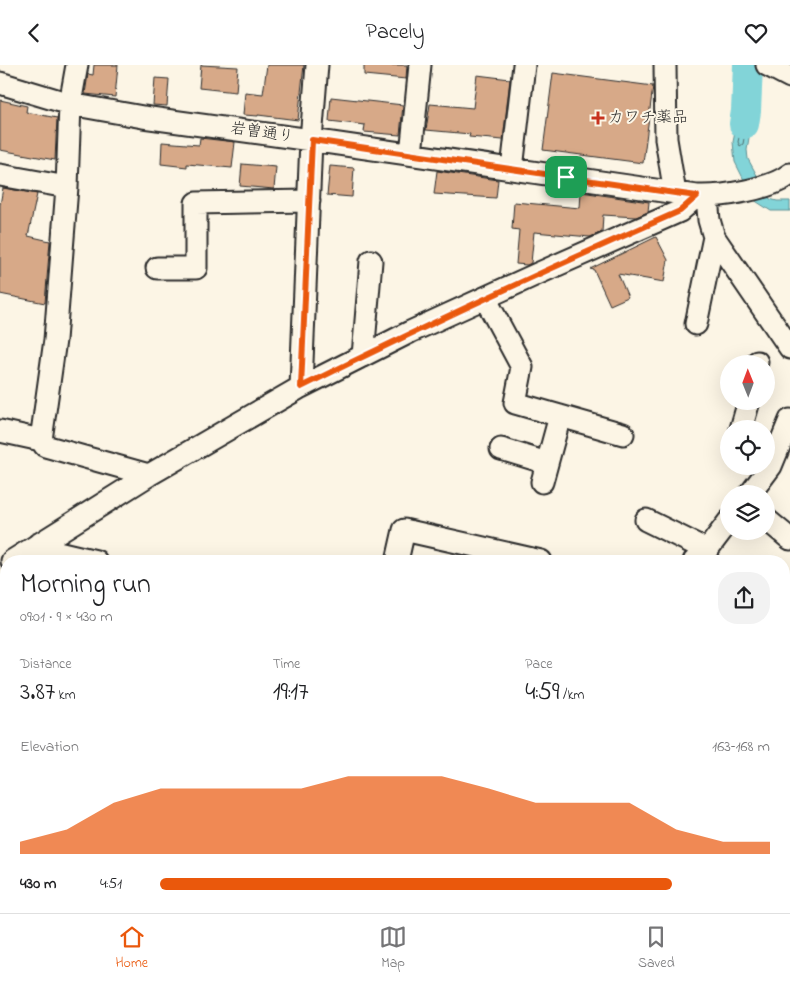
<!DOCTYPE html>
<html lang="en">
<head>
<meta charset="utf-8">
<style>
	body { margin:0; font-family:"Indie Flower","Klee One",sans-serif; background:#f2f2f2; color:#202124; height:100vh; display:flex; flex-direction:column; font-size:19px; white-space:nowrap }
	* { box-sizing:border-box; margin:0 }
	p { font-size:16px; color:#757577 }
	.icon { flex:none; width:28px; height:28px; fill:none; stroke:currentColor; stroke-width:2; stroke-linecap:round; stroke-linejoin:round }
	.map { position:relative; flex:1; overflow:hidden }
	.sheet { position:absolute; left:0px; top:490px; width:790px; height:359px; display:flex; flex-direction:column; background:#fff; border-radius:20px 20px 0 0; box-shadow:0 5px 20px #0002 }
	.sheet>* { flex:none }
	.needle { width:32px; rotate:359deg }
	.controls { position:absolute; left:720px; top:290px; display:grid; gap:10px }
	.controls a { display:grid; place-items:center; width:55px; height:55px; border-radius:50%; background:#fff; box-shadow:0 5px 20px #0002; font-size:25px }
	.pin { position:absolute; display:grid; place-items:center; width:42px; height:42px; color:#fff; margin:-21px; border-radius:10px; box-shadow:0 2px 8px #0006 }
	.round { display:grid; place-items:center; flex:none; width:52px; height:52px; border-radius:20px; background:#f2f2f2 }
	.head { display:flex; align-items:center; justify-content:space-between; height:85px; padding:0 20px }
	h1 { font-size:28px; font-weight:600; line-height:38px }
	.metrics { display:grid; grid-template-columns:repeat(3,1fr); gap:8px; height:85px; padding:5px 20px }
	.metrics div { display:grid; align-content:center }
	.metrics b { font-size:25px; font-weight:600 }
	.metrics small { font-size:14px; font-weight:400 }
	.metrics p { font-size:14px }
	.chart { height:140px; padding:10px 20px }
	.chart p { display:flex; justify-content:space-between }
	.chart svg { width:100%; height:90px; margin-top:5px; fill:#ea580c; opacity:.7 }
	ul { padding:0 20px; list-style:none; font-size:16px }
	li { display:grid; grid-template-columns:80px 60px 1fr; align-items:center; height:38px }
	li i { height:12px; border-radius:6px; background:#ea580c }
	header { display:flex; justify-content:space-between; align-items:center; height:65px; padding:0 20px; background:#fff; font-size:22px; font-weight:600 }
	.tabs { display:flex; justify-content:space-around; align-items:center; height:70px; border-top:1px solid #e0e0e0; background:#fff; font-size:14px; color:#757577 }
	.tabs a { display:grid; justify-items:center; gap:2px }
	.tabs .current { color:#ea580c }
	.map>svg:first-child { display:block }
	.green { fill:#b9de98; stroke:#728462 }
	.water { fill:#82d4d8; stroke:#5f9093 }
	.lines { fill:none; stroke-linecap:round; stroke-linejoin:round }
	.shore { stroke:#4e6f70; stroke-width:1 }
	.river { stroke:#82d4d8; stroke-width:30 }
	.building { fill:#d7a988; stroke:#2b2b2b }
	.minor-casing { stroke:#2b2b2b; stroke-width:25 }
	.minor { stroke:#fcf5e5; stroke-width:21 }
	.route-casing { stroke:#fff; stroke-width:10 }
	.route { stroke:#ea580c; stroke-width:6 }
	.poi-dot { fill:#c8321e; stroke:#fcf5e5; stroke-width:2 }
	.labels { text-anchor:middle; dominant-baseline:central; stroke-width:4; stroke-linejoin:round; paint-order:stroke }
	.poi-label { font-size:16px; fill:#2b2b2b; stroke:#fcf5e5; text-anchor:start }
	.street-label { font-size:16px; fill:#2b2b2b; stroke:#fcf5e5 }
</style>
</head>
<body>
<header><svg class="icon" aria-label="back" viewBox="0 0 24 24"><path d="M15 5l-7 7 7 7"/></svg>Pacely<svg class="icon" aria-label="heart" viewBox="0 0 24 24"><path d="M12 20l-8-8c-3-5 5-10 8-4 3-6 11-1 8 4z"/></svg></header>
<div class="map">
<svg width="790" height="848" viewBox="0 0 790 848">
	<rect width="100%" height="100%" fill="#fcf5e5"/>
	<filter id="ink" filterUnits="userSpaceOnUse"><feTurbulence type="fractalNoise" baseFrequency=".02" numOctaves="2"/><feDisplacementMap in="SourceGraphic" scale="10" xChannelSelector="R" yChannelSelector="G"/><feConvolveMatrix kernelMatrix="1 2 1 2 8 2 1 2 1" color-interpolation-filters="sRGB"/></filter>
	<g filter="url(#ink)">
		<path class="green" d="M 403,843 L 433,843 L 433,848 L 403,848 Z"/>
		<path class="water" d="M 742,16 L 757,24 L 747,85 L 748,94 L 770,134 L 777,136 L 790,136 L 790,146 L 771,146 L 754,135 L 735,97 L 733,77 L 739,48 Z"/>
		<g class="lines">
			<path class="shore" d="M 749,25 L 752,28 L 743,79 L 740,81 L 738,77 L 744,49 L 746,27 Z"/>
			<path class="river" d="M 744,59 L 746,46 L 748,0"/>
		</g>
		<path class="building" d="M 94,0 L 118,0 L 115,32 L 85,29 L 88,9 L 93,10 Z
			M 201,0 L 238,2 L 236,27 L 199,23 Z
			M 267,0 L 304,0 L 298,55 L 258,50 L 258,51 L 243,50 L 245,27 L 263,29 Z
			M 364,0 L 407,0 L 406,14 L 364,10 Z
			M 553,8 L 653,21 L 643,98 L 543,85 Z
			M 477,10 L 510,14 L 503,75 L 469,72 L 470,69 L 426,65 L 430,39 L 473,43 Z
			M 155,13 L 169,14 L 167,41 L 153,40 Z
			M 331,32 L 403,40 L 400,70 L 364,67 L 365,60 L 329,56 Z
			M 0,35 L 27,41 L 26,47 L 57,53 L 55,95 L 0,85 Z
			M 200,73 L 235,77 L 232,103 L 187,99 L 187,102 L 161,99 L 162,77 L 199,80 Z
			M 242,99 L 276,102 L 274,124 L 240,121 Z
			M 330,101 L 354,103 L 352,132 L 327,130 Z
			M 437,106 L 498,115 L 496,133 L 434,129 Z
			M 3,123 L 37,129 L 28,171 L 50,176 L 45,238 L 0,229 L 0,140 Z
			M 581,127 L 649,137 L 648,147 L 636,152 L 603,150 L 602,167 L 590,172 L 534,167 L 531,198 L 527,200 L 516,199 L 519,165 L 512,164 L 514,137 L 580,143 Z
			M 656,172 L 668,195 L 664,217 L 618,209 L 628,232 L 610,240 L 594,205 L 590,204 Z"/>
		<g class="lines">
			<g class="minor-casing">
				<path id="minor" d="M 665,0 L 666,74 L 675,128
					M 767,0 L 790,12
					M 0,18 L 70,39 L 143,52 L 311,75 L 697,131 C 721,132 772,124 790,109
					M 411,89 L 420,0
					M 512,104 L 524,0
					M 0,110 L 67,122
					M 707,132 L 709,155 L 714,172 L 790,283
					M 157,203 L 196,203 L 196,138 L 309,136
					M 485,233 L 522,302 L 515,338 L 623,369
					M 696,259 L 714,172
					M 363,291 L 371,196
					M 756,299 L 757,297
					M 301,322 L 311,75 L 317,0
					M 741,364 L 749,336
					M 0,366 L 41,375 L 45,381 L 149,410
					M 41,375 L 55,275 L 67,122 L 70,39 L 77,0
					M 501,384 L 547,398
					M 542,417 L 560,351
					M 750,429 L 771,401 L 790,355
					M 766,454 L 790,474
					M 646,455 L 707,485
					M 38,479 L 45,484 L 96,496
					M 12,496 L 149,410 L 301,322 L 410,267 L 537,209 L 680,146 L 697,131
					M 397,496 L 404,465 L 541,496
					M 694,496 L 704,489 L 729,456
					M 784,530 L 790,522
					M 0,681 L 6,683
					M 0,835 L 6,835
					M 207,842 L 207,848
					M 712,842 L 719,848
					M 642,848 L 647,842"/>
			</g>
			<use href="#minor" class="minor"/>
		</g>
	</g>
	<g class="lines" filter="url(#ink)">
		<g class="route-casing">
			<path id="route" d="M 312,75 L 675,128 L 697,131 L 680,146 C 552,202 426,260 301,322 Z"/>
		</g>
		<use href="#route" class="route"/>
	</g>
	<path class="poi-dot" d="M595.5 45.5h5v5h5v5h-5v5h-5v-5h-5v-5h5z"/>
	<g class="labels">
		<g class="poi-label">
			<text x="608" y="53">カワチ薬品</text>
		</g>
		<g class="street-label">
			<text transform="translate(262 68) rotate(8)">岩曽通り</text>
		</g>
	</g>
</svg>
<div class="controls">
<a><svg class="needle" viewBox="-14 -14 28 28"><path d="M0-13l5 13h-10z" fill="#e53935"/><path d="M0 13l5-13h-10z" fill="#757577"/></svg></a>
<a><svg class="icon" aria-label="locate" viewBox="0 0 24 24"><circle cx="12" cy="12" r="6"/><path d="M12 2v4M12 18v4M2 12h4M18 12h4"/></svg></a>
<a><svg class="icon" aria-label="layers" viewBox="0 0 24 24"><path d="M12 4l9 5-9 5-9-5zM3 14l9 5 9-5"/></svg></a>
</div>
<div class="pin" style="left:566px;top:112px;background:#1e9e55"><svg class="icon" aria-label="arrive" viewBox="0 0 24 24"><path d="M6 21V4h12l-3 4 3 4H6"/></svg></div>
<section class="sheet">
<div class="head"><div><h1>Morning run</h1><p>09:01 · 9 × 430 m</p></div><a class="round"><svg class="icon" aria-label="share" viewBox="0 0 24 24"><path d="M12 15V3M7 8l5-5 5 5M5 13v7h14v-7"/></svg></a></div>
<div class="metrics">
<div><p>Distance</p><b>3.87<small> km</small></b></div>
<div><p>Time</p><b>19:17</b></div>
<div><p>Pace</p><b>4:59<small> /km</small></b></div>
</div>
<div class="chart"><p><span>Elevation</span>163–168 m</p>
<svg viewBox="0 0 160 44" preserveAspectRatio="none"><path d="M0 44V38L10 32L20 19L30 12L40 12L50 12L60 12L70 6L80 6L90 6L100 12L110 19L120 19L130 19L140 32L150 38L160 38V44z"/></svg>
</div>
<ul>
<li><b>430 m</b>4:51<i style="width:84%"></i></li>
</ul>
</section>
</div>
<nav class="tabs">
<a class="current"><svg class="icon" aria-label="home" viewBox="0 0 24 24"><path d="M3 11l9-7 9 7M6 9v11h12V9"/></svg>Home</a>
<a><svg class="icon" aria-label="map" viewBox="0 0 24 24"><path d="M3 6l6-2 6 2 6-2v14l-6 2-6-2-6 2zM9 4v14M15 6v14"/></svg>Map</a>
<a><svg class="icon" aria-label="saved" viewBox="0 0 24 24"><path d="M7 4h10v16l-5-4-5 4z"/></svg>Saved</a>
</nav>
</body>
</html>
